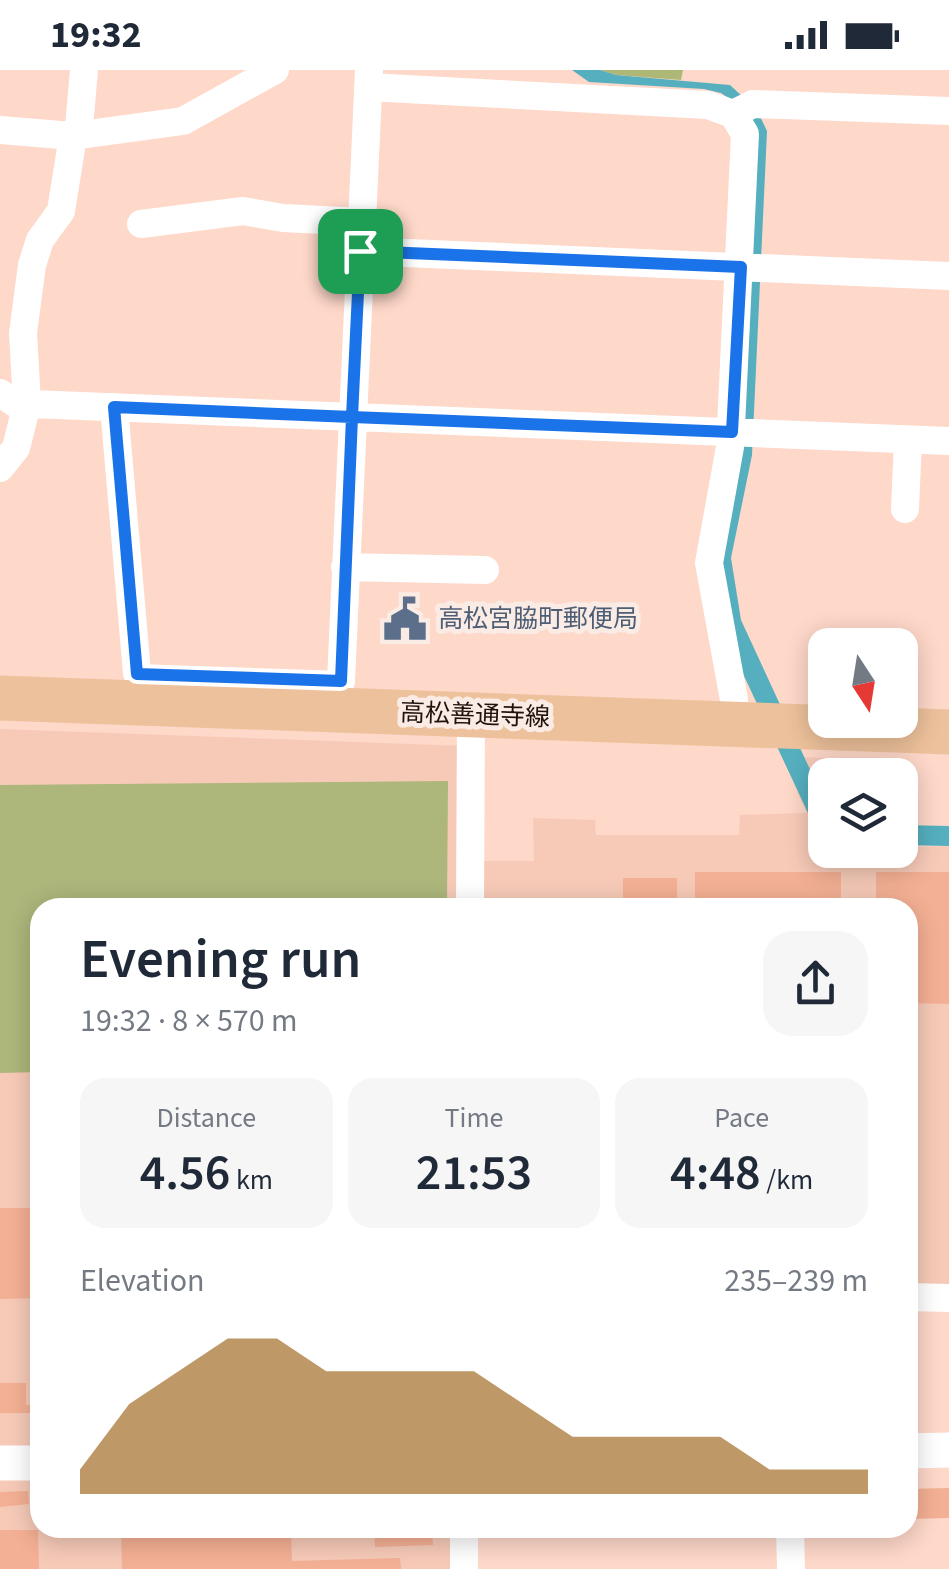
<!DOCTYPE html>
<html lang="en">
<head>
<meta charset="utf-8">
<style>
	body { margin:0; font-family:"Source Sans 3","Noto Sans JP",sans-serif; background:#f6f6f7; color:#1f2937; height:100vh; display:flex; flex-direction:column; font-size:38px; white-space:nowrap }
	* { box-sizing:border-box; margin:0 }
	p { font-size:32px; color:#747a83 }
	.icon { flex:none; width:55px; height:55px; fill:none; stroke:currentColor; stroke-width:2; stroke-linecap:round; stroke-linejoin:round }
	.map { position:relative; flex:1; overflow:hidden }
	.details { position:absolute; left:30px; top:828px; width:888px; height:640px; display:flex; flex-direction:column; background:#fff; border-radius:30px; box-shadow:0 5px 25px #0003 }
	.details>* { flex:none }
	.needle { width:65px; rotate:168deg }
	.tools { position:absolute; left:808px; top:558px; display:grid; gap:20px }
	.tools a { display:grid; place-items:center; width:110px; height:110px; border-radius:20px; background:#fff; box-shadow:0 5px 25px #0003; font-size:50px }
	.pin { position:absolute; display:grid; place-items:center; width:85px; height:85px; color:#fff; margin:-42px; border-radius:20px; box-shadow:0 5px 15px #0006 }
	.round { display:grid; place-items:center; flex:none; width:105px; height:105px; border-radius:30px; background:#f6f6f7 }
	.headline { display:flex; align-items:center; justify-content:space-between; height:170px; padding:0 50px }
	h1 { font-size:55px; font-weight:600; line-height:75px }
	.metrics { display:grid; grid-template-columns:repeat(3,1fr); gap:15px; height:170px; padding:10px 50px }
	.metrics div { display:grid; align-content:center; border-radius:25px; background:#f6f6f7; text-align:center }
	.metrics b { font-size:50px; font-weight:600 }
	.metrics small { font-size:28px; font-weight:400 }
	.metrics p { font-size:28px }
	.chart { height:280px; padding:20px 50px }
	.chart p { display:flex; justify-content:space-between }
	.chart svg { width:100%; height:180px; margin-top:10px; fill:#a36e27; opacity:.7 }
	.status { display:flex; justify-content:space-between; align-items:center; height:70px; padding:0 50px; background:#fff; direction:ltr }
	.status svg { height:28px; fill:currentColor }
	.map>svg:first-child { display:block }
	.built { fill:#f7cab8 }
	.green { fill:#adb67b }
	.forest { fill:#aeb876 }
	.water { fill:#55afbf }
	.building { fill:#f4b094 }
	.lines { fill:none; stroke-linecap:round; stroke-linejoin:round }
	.minor { stroke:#fff; stroke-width:28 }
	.tertiary { stroke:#fff; stroke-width:35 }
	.primary { stroke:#edc19b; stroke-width:45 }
	.route-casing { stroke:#fff; stroke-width:20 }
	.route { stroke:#1a73e8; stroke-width:12 }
	.labels { text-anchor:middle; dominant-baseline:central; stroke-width:10; stroke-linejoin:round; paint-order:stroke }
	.service-label { font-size:25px; fill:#4e5e75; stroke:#faebe5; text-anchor:start }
	.street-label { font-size:25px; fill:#20130e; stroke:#faebe5 }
</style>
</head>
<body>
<div class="status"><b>19:32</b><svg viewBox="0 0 49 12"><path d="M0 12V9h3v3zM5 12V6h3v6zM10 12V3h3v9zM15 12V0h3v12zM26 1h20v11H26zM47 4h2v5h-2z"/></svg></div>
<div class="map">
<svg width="949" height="1499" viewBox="0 0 949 1499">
	<rect width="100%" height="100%" fill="#fed8c9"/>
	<path class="built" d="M 0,659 L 465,676 L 463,837 L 40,838 L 40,1458 L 458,1458 L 457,1499 L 0,1499 Z
		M 802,687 L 845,689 L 851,705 L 825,705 L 825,780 L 949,776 L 949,1220 L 908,1219 L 908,838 L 480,838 L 480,791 L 534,791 L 533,748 L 595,750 L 596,765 L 739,765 L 740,745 L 807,743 L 797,722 L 815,714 Z"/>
	<path class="green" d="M 448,711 L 447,837 L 40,838 L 40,1002 L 0,1003 L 0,715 Z"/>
	<path class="forest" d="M 600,0 L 683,0 L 681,10 L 616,5 Z"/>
	<path class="water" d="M 572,0 L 600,0 L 616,5 L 730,15 L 757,40 L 767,61 L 752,385 L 731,488 L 741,550 L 825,732 L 825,761 L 808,743 L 738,593 L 718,490 L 734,32 L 721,23 L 704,19 L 589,12 Z
		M 900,755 L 949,756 L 949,776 L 900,775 Z"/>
	<path class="building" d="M 695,802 L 841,802 L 841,838 L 695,838 Z
		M 876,802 L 949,802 L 949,934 L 908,933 L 908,838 L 876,838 Z
		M 623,808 L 677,808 L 677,838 L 623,838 Z
		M 0,1138 L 40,1138 L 40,1228 L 0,1229 Z
		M 32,1289 L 40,1289 L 40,1320 L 32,1320 Z
		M 0,1313 L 26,1313 L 26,1335 L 40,1335 L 40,1343 L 0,1343 Z
		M 949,1418 L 949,1448 L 908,1449 L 908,1419 Z
		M 28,1421 L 29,1434 L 0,1437 L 0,1422 Z
		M 121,1458 L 291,1458 L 292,1491 L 400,1488 L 401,1499 L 122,1499 Z
		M 374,1458 L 432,1458 L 433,1475 L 375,1477 Z
		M 0,1460 L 38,1460 L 39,1499 L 0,1499 Z"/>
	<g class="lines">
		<path class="minor" d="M 368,17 L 708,35 L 733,44 L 745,64 L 730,377 L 709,493 L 734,630
			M 733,44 L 753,34 L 949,41
			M 0,60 L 73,66 L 183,51 L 275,0
			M 141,154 L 243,141 L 283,148 L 362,152
			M 360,181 L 949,206
			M 0,323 L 15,333 L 32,334 L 949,371
			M 114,337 L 137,603
			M 0,398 L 16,378 L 27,334 L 23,263 L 32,195 L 40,170 L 61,141 L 73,66 L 79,57 L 84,0
			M 905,439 L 908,370
			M 345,497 L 485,500
			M 341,611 L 369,0
			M 470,838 L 471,645
			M 908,1227 L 949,1228
			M 790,1458 L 791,1499
			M 464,1499 L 464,1458"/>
		<path class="tertiary" d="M 908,1381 L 949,1380
			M 0,1393 L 40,1393"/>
		<path class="primary" d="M 0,628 L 949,662"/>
	</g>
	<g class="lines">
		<g class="route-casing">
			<path id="route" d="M 360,181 L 352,347 L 114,337 L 137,604 L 341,611 L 352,347 L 732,362 L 741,197 L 360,181"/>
		</g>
		<use href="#route" class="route"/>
	</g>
	<defs>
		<g id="civic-bare" transform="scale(3.45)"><path d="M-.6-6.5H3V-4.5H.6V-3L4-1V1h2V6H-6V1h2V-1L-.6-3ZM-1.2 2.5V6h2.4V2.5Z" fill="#5c6f8a" stroke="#faebe5" stroke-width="2.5" paint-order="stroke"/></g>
	</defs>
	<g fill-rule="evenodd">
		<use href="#civic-bare" x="405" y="549"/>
	</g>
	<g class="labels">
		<g class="service-label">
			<text x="438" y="549">高松宮脇町郵便局</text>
		</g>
		<g class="street-label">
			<text transform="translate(475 645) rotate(2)">高松善通寺線</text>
		</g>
	</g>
</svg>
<div class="tools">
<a><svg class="needle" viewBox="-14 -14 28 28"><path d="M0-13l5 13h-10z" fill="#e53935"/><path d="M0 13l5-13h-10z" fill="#747a83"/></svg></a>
<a><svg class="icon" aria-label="layers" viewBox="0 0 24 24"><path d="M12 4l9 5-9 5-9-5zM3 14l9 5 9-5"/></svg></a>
</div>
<div class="pin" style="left:360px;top:181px;background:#1e9e55"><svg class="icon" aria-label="arrive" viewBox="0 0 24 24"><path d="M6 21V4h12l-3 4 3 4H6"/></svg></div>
<section class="details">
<div class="headline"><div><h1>Evening run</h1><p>19:32 · 8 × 570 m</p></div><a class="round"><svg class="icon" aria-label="share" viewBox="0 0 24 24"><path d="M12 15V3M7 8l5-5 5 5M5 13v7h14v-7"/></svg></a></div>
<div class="metrics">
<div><p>Distance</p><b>4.56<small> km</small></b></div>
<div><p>Time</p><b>21:53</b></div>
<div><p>Pace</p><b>4:48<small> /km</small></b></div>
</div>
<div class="chart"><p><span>Elevation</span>235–239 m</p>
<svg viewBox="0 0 160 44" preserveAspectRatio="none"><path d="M0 44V38L10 22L20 14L30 6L40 6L50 14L60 14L70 14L80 14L90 22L100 30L110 30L120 30L130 30L140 38L150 38L160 38V44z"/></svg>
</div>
</section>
</div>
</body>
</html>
